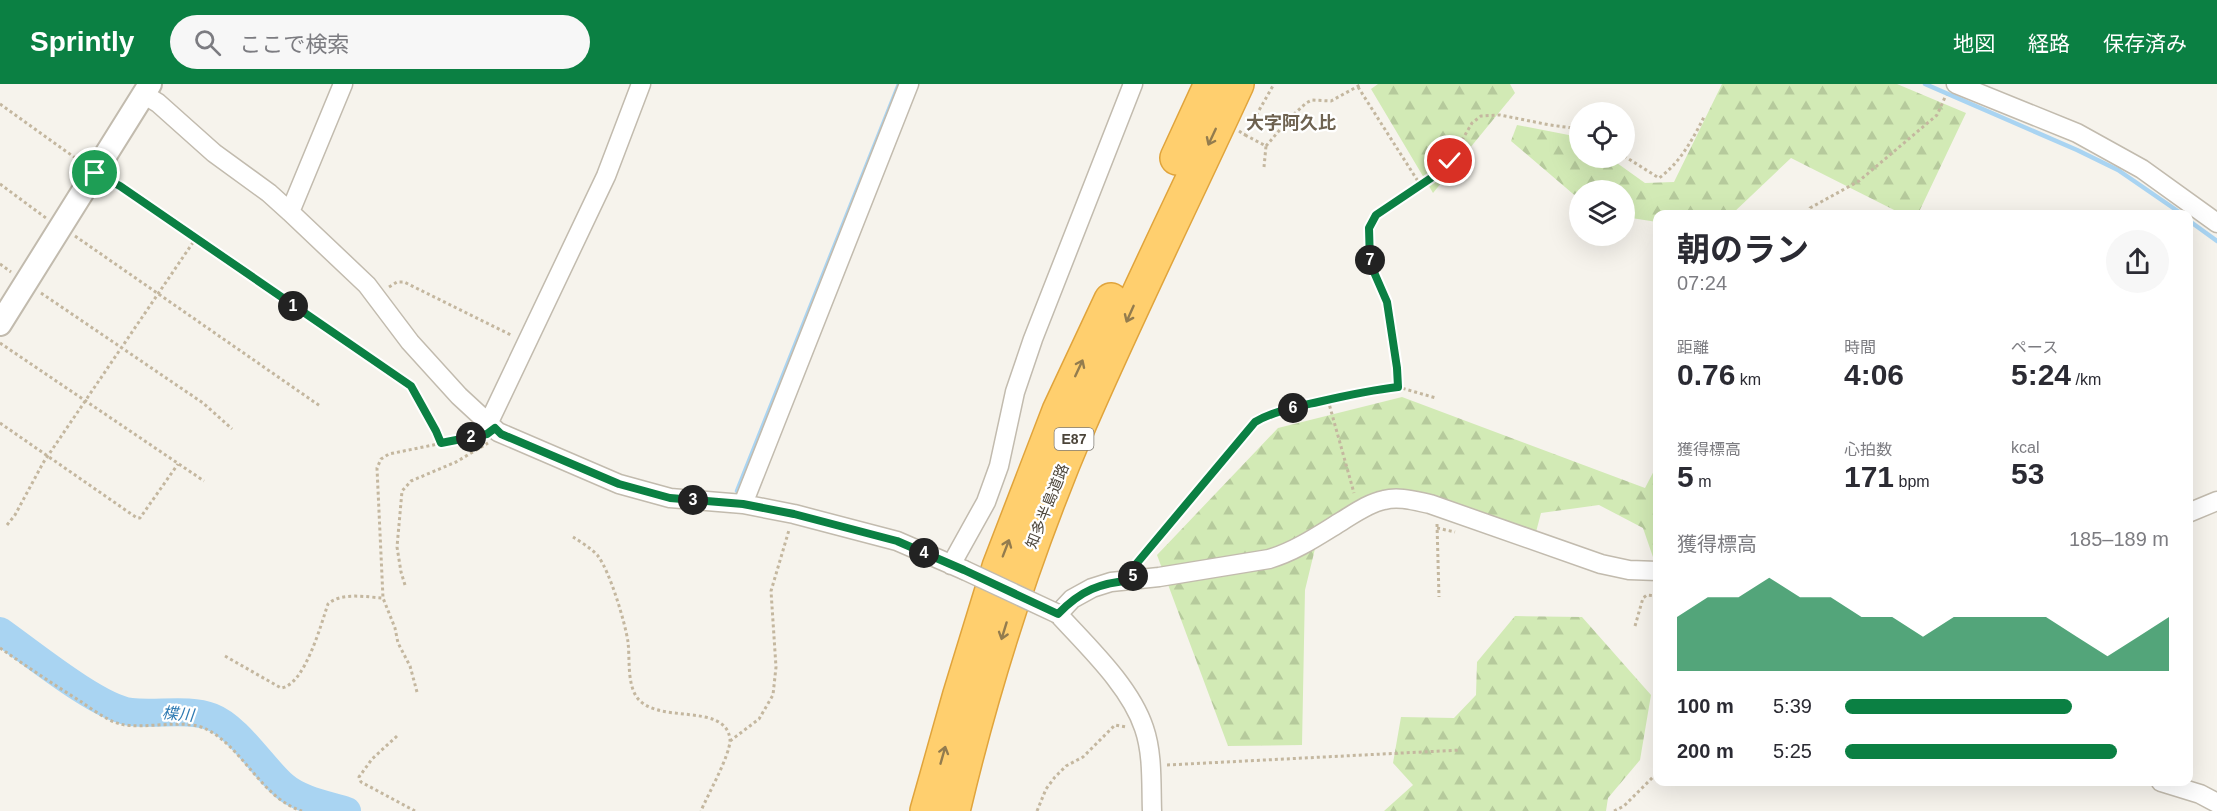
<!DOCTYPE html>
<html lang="ja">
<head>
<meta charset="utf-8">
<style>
	body { margin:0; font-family:Helvetica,"Noto Sans JP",sans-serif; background:#f7f7f7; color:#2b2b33; height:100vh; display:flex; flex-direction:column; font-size:22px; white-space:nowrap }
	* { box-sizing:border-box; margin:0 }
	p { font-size:20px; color:#7c7c81 }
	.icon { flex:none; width:33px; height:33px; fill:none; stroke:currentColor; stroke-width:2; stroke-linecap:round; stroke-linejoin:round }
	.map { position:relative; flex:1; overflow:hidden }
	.drawer { position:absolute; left:1653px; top:126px; width:540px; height:576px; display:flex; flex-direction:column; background:#fff; border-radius:12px; box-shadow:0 6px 24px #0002 }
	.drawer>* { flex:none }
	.buttons { position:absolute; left:1569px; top:18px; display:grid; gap:12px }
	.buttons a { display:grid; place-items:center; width:66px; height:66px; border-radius:50%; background:#fff; box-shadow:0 6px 24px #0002; font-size:30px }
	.pin { position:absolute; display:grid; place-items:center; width:51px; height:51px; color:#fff; margin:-26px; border:3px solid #fff; border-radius:50%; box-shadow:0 2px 6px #0007 }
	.km { position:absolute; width:30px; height:30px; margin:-15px; border-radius:50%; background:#222; color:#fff; font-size:16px; line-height:30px; text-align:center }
	.round { display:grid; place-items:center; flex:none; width:63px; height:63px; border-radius:32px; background:#f7f7f7 }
	.head { display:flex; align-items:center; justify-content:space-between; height:102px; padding:0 24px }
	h1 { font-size:33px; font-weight:700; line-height:45px }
	.stats { display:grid; grid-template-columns:repeat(3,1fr); gap:9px; height:102px; padding:6px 24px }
	.stats div { display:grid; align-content:center }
	.stats b { font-size:30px; font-weight:700 }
	.stats small { font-size:16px; font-weight:400 }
	.stats p { font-size:16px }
	.chart { height:168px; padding:12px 24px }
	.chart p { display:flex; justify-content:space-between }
	.chart svg { width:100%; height:108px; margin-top:6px; fill:#0b8043; opacity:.7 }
	ul { padding:0 24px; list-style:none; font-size:20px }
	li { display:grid; grid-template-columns:96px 72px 1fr; align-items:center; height:45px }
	li i { height:15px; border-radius:8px; background:#0b8043 }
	header { display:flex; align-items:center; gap:36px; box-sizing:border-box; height:84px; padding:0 30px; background:#0b8043; color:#fff }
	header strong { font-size:28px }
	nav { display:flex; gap:33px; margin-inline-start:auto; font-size:21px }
	.search { width:420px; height:54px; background:#f7f7f7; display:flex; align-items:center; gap:15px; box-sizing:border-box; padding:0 21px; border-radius:33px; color:#7c7c81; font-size:22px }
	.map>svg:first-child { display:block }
	.forest { fill:url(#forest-firs) }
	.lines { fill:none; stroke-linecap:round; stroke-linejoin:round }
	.stream { stroke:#a9d4f2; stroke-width:4.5 }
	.river { stroke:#a9d4f2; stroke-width:28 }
	.minor-casing { stroke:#c2bbae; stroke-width:21 }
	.tertiary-casing { stroke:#c2bbae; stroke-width:26 }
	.motorway-casing { stroke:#e0a43c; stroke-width:36 }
	.path { stroke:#c4b79f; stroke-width:3; stroke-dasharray:3 3; stroke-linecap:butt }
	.minor { stroke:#fff; stroke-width:18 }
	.tertiary { stroke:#fff; stroke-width:22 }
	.motorway { stroke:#ffcf6e; stroke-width:33 }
	.minor-bridge-casing { stroke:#c2bbae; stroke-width:21; stroke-linecap:butt }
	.minor-bridge { stroke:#fff; stroke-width:18 }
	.oneway { stroke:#937c4e }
	.route-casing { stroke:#fff; stroke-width:12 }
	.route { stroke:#0b8043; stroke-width:8 }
	.labels { text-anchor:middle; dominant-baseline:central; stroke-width:4.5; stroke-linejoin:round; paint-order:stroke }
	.shield { fill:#fff; stroke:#817c74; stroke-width:1.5 }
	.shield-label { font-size:14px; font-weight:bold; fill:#4b4439 }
	.street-label { font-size:15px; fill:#4b4439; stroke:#fff }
	.water-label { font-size:16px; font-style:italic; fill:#2e7ab2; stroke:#fff }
	.quarter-label { font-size:18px; font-weight:bold; fill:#6e6250; stroke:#fff }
</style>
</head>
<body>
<header>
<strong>Sprintly</strong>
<div class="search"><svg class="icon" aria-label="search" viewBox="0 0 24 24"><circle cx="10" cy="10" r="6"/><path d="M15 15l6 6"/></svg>ここで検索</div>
<nav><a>地図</a><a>経路</a><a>保存済み</a></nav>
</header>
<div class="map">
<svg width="2217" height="727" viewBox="0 0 2217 727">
	<defs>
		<pattern id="forest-firs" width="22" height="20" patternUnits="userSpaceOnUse" patternTransform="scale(1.5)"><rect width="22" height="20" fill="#d2eab5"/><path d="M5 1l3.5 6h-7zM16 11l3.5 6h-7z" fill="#b6ca9c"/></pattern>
	</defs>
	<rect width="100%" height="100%" fill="#f6f3ec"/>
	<path class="forest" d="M 1378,0 L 1510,0 L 1515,9 L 1433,109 L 1371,5 Z
		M 1722,0 L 1897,0 L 1966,29 L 1918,130 L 1902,130 L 1791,74 L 1732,130 L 1658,130 L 1657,138 L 1625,133 L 1624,106 L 1580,106 L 1579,115 L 1511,57 L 1517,41 L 1579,53 L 1580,74 L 1610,74 L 1645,99 L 1674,98 Z
		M 1402,313 L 1645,404 L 1657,381 L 1657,476 L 1654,476 L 1643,444 L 1599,421 L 1541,429 L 1536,448 L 1413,407 L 1371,411 L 1321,440 L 1305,506 L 1302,661 L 1228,662 L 1157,471 L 1278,344 Z
		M 1515,532 L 1582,533 L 1651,611 L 1640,676 L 1608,714 L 1606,727 L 1384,727 L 1413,701 L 1393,679 L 1401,633 L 1454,634 L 1476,611 L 1477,578 Z"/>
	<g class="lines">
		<path class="stream" d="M 1925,0 L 2077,66 L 2118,86 L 2182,130
			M 2188,136 L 2217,157
			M 737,407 L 899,0"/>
		<path class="river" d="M 0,547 C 30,568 98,624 131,628 C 157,631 188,624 212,633 C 238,643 263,684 284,702 C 300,716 328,721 347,727"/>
		<g class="minor-casing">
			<path id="minor" d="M 1956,0 L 2077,49 L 2142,85 L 2217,139
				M 145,11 L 158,19 L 214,69 L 269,109 L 290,128 L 367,201 L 410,258 L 459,312 L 498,348 L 619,400 L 670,414 L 743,420 L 794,430 L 897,457 L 964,486
				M 290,128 L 343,0
				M 489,338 L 606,92 L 641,0
				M 743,420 L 909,0
				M 2188,429 L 2217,417
				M 951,481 L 986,418 L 999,382 L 1015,308 L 1033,255 L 1133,0
				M 2161,698 L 2200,710 L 2217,719
				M 1152,727 C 1151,700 1153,670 1144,644 C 1130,602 1088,563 1058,530 L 1072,515 L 1092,504 L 1111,498 L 1159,493 L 1269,475 C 1296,467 1319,451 1342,437 C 1355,429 1369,419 1384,416 C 1399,412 1415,417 1430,420 L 1601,480 L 1629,486 L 1658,487"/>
		</g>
		<g class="tertiary-casing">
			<path id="tertiary" d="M 0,240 L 150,0"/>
		</g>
		<g class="motorway-casing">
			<path id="motorway" d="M 1177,74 L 1211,0
				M 927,727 L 960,610 L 999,483 L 1059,327 L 1111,216
				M 953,727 C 984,595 1027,463 1080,339 C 1130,224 1185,113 1237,0"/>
		</g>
		<path class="path" d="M 1358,3 L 1421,102
			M 0,20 L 81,78
			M 1239,47 L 1245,51 L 1274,0
			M 1245,51 L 1266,62 L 1264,83
			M 1266,62 L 1290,34 L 1306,19 L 1312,16 L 1331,17 L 1362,0
			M 1624,72 L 1659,94 C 1679,80 1693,55 1704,33
			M 112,98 L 411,302 L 436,347 L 441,359
			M 0,100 L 46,134
			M 1809,130 L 1810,124 L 1859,97 L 1937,31 L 1946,11
			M 75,152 L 320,322
			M 0,180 L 11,188
			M 389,203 L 397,198 L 404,198 L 511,251
			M 41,209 L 203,319 L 232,345
			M 0,259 L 204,397
			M 1398,303 L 1387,217 L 1370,179 L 1369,144 L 1376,131 L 1440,88 L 1450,77 L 1472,39 L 1481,32 L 1500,31 L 1550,41 L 1580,45
			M 1328,316 L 1354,409
			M 0,339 L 137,434 L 140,434 L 178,380
			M 1437,440 L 1439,513
			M 7,441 L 15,431 L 43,379 L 196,154
			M 1437,444 L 1455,448
			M 573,453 C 581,458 591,464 598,472 C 610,488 625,538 628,558 C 630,575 627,597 636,612 C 655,642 725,617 730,655 C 731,670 707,712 701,727
			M 1137,478 L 1244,349 L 1255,338 L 1267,331 L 1378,305 L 1398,303 L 1436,314
			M 405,501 L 401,488 L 397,463 L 402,407 L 411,397 L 456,378 L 488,359
			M 1635,542 L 1643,514 L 1647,511 L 1658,512
			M 0,564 C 26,582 53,600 80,617 C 92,625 106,636 120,640 C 144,646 185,634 206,645 C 244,664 261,714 302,727
			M 225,572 L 281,604 C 305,601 321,540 328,520 C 341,508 366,513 383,514
			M 417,608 L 410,582 L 398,559 L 395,544 L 383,514 L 377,384 L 381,375 L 389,370 L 477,352
			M 397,652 L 372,675 L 359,693 L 361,698 L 415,727
			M 730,657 L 759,635 L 773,611 L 776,583 L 771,507 L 789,446
			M 1167,681 L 1461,666
			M 1037,727 L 1046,705 L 1055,693 L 1066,682 L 1083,673 L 1115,641 L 1126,643
			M 1614,727 L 1624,722 L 1658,688"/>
		<use href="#minor" class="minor"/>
		<use href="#tertiary" class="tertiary"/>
		<use href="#motorway" class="motorway"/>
		<g class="minor-bridge-casing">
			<path id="minor-bridge" d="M 964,486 L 1058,530"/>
		</g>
		<use href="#minor-bridge" class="minor-bridge"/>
	</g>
	<defs><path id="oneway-shaft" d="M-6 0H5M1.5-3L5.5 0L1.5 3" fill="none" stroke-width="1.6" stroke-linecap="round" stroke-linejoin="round" transform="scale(1.5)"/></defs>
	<g class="oneway">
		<use href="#oneway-shaft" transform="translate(1212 53) rotate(115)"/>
		<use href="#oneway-shaft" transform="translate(1130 230) rotate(114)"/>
		<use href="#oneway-shaft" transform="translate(1079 284) rotate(-65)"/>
		<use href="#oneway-shaft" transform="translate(1006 464) rotate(-69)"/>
		<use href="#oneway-shaft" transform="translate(1004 547) rotate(107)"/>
		<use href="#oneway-shaft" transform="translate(943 671) rotate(-74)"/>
	</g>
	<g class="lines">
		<g class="route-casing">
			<path id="route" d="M 95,89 L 120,102 L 411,302 L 436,347 L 441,359 L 487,350 L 495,344 L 501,350 L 619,400 L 670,414 L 743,420 L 794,430 L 897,457 L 964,486 L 1058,530 C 1081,506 1100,499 1133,496 L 1137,479 L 1255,338 C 1274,327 1296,323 1318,318 C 1344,312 1371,306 1398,303 L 1397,284 L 1387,218 L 1370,179 L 1369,144 L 1376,131 L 1440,88 L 1450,77"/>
		</g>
		<use href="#route" class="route"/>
	</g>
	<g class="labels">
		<rect class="shield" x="1054.5" y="344" width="39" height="22" rx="4.5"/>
		<g class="shield-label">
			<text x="1074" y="355">E87</text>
		</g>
		<g class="street-label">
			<text transform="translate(1047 422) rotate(-68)">知多半島道路</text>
		</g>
		<g class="water-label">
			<text transform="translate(178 630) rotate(5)">楪川</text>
		</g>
		<g class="quarter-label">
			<text x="1291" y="39">大字阿久比</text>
		</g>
	</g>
</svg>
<div class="buttons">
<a><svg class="icon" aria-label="locate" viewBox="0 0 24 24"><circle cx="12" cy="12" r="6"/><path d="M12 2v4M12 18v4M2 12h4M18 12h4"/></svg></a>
<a><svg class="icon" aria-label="layers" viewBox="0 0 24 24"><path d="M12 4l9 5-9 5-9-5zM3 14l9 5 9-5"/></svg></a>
</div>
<div class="pin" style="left:95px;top:89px;background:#1e9e55"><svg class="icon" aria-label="arrive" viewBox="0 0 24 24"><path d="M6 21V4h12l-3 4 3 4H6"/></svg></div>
<div class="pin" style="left:1450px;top:77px;background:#d93025"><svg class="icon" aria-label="check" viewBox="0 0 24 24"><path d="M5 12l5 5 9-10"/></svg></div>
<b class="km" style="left:293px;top:222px">1</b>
<b class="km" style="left:471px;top:353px">2</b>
<b class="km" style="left:693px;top:416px">3</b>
<b class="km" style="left:924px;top:469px">4</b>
<b class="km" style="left:1133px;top:492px">5</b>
<b class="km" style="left:1293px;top:324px">6</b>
<b class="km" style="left:1370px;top:176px">7</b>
<section class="drawer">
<div class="head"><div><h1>朝のラン</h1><p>07:24</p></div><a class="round"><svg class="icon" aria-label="share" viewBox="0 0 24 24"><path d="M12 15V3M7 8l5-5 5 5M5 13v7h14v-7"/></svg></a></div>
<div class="stats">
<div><p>距離</p><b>0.76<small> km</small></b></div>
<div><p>時間</p><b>4:06</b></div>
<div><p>ペース</p><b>5:24<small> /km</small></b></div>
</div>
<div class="stats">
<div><p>獲得標高</p><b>5<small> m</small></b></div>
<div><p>心拍数</p><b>171<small> bpm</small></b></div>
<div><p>kcal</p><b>53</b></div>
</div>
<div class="chart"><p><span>獲得標高</span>185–189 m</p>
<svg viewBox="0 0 160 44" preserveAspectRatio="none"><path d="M0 44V22L10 14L20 14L30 6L40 14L50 14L60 22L70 22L80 30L90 22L100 22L110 22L120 22L130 30L140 38L150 30L160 22V44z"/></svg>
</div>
<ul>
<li><b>100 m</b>5:39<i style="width:70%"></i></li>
<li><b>200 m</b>5:25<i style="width:84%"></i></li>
</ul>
</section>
</div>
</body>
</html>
